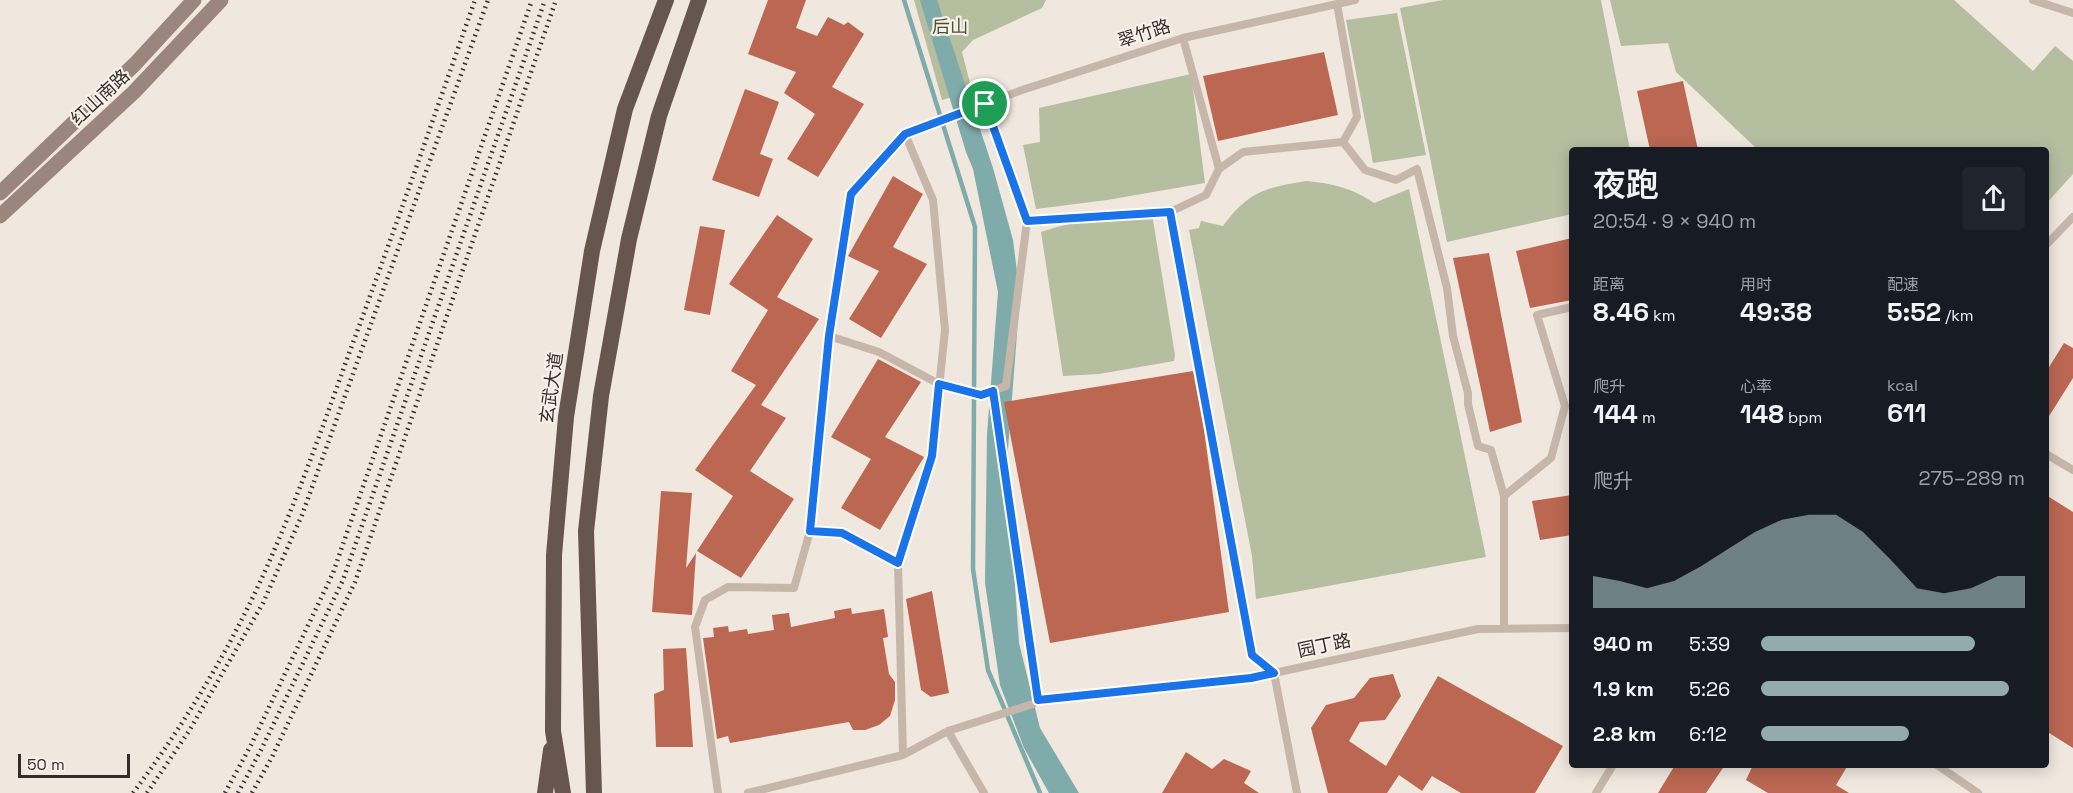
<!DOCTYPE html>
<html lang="zh">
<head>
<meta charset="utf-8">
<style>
	body { margin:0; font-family:"Space Grotesk","Noto Sans SC",sans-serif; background:#20242c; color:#f1f3f6; height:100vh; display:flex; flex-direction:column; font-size:22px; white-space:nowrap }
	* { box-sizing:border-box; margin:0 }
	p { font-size:20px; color:#9ea1a6 }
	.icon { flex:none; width:33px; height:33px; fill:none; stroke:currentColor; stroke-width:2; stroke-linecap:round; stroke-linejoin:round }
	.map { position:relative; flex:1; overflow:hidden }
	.details { position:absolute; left:1569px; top:147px; width:480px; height:621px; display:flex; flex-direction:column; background:#171b24; border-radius:6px; box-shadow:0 3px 15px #0003 }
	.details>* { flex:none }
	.scale { position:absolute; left:18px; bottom:15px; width:112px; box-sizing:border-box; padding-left:6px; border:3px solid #362d2a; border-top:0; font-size:16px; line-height:21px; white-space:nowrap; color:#362d2a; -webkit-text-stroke:4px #f8f1ea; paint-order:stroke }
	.pin { position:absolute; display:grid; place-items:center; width:51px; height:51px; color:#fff; margin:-26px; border:3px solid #fff; border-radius:50%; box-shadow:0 2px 6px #0007 }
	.round { display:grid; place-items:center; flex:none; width:63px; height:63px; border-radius:6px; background:#20242c }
	.summary { display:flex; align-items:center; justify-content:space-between; height:102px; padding:0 24px }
	h1 { font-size:33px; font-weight:600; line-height:45px }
	.figures { display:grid; grid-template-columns:repeat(3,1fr); gap:9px; height:102px; padding:6px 24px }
	.figures div { display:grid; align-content:center }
	.figures b { font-size:26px; font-weight:600 }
	.figures small { font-size:16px; font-weight:400 }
	.figures p { font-size:16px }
	.chart { height:168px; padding:12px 24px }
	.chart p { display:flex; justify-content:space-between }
	.chart svg { width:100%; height:108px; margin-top:6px; fill:#94abad; opacity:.7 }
	ul { padding:0 24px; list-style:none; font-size:20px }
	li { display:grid; grid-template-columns:96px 72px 1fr; align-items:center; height:45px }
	li i { height:15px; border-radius:8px; background:#94abad }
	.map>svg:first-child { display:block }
	.green { fill:#b5be9f }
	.water { fill:#80abab }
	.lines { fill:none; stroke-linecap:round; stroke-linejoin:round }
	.stream { stroke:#80abab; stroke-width:4.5 }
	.building { fill:#bb6752 }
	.service { stroke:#c7b7ab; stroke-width:8 }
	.secondary { stroke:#9b867d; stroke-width:15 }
	.trunk { stroke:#66564e; stroke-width:16 }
	.rail { stroke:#362d2a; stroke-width:4.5; stroke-dasharray:1.5 4.5; stroke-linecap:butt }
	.route-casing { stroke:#fff; stroke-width:12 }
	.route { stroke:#1a73e8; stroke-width:8 }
	.labels { text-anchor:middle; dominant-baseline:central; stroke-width:4.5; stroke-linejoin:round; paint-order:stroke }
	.park-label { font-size:18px; fill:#475230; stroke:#f8f1ea }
	.street-label { font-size:18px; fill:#362d2a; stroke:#f8f1ea }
</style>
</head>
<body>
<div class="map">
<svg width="2073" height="793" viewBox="0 0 2073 793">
	<rect width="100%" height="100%" fill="#f0e7de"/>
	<path class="green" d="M 914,0 L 1046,0 L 1042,8 L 973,40 L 962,52 L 972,91 L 942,100 Z
		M 1443,0 L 1601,0 L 1630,150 L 1572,150 L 1572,214 L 1447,242 L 1400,8 Z
		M 1610,0 L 1954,0 L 2033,71 L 2055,46 L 2073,61 L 2073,174 L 2046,204 L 2046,150 L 1758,150 L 1676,72 L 1668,43 L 1621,46 Z
		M 1397,13 L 1426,155 L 1373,163 L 1346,20 Z
		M 1191,74 L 1205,183 L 1107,200 L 1036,209 L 1023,145 L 1040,142 L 1039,108 Z
		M 1306,181 C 1332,183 1352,188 1374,203 L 1409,189 L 1486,557 L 1256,599 L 1252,556 L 1189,230 L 1199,228 L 1201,221 L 1223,226 C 1249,191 1265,188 1306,181 Z
		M 1152,214 L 1175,355 L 1174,361 L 1099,374 L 1063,376 L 1041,232 C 1080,219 1111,216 1152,214 Z"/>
	<path class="water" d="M 920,0 L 937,0 L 993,168 L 1013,240 L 1020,295 L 1008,449 L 1009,498 L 1019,643 L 1040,728 L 1079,793 L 1049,793 L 1024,748 L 1000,685 L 985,583 L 987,434 L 998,292 L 973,169 L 966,152 Z"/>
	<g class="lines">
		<path class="stream" d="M 904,0 L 975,227 L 973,569 L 988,670 L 1040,793"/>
	</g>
	<path class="building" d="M 768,0 L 806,0 L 796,28 L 817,36 L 828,17 L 844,25 L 848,22 L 864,34 L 832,87 L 864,104 L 818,177 L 787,159 L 815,114 L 784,93 L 796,72 L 748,54 Z
		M 1324,52 L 1338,115 L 1218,141 L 1203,76 Z
		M 1683,81 L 1698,150 L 1650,150 L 1637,91 Z
		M 745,89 L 779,102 L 760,154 L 773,159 L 759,197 L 712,180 Z
		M 893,176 L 923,194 L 893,247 L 927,264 L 881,338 L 849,319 L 879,271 L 848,256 Z
		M 777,215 L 813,239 L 777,297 L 819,319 L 761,405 L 786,418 L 750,471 L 794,499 L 741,578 L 697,551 L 733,496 L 695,470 L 756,385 L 731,371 L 768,310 L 729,284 Z
		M 700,226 L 725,230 L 710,315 L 684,310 Z
		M 1572,238 L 1572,300 L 1530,308 L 1516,251 Z
		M 1489,253 L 1522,422 L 1490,432 L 1453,258 Z
		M 2064,343 L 2073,348 L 2073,378 L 2046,421 L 2046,372 Z
		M 878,359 L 921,382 L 885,437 L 924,457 L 880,530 L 841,508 L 871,459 L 831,437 Z
		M 1193,371 L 1204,430 L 1229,612 L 1050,643 L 1004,402 Z
		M 661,491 L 692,493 L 686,568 L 696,553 L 692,615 L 652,612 Z
		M 1572,495 L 1572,535 L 1540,540 L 1532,501 Z
		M 2046,495 L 2073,512 L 2073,748 L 2046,731 Z
		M 932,591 L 949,693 L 931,697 L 921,690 L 906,599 Z
		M 851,608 L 852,614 L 884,609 L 888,637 L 883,638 L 889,674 L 895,682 L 895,700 L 890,716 L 879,725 L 865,730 L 853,730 L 849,722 L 730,743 L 728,736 L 717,739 L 703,638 L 714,637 L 713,628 L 728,626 L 729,632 L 747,629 L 748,634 L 774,630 L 772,615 L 789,613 L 791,627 L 835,618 L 834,611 Z
		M 686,648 L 693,747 L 656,747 L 654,694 L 664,690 L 663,649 Z
		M 1393,674 L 1401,696 L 1385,720 L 1360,722 L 1349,741 L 1386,766 L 1438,676 L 1563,746 L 1535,793 L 1461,793 L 1432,776 L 1422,791 L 1399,775 L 1387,793 L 1328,793 L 1311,728 L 1326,705 L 1354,698 L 1370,678 Z
		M 1186,752 L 1212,769 L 1224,759 L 1251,771 L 1244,783 L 1259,793 L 1162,793 Z
		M 1675,765 L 1725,765 L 1706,793 L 1658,793 Z
		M 1753,765 L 1848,765 L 1836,785 L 1849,793 L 1768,793 L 1746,780 Z"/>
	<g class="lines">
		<path class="service" d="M 2033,0 L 2073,13
			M 1337,4 L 1357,117 L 1343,142
			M 1183,38 L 1219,169
			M 985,104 L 1027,221
			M 1170,212 L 1206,195 L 1219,169 L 1243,152 L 1343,142 L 1365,170 L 1396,180 L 1417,169 L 1447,288 L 1453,336 L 1468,393 L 1468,404 L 1478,446 L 1491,450 L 1504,496
			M 2046,245 L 2073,217
			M 829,336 L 879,352 L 939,384 L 981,395 L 1006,386 L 1027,221 L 1170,212 L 1252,655 L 1274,673 L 1297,793
			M 993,391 L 1038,700
			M 2046,454 L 2073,470
			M 810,531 L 829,336 L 851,194 L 905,134
			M 1504,628 L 1504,496 L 1551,458 L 1565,406 L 1537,315 L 1572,307
			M 948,731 L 984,793
			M 903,755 L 898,563 L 932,456 L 945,330 L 933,200 L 905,134 L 1022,90 L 1183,38 L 1355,0
			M 1937,765 L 1978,793
			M 718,793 L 695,627 L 705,600 L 728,587 L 794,588 L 810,531 L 842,533 L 898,563
			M 748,793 L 903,755 L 948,731 L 1033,704 L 1038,700 L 1251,678 L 1478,629 L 1572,628
			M 1596,793 L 1613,765"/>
		<path class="secondary" d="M 0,193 L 135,64 L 194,0
			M 0,216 L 134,92 L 221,0"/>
		<path class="trunk" d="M 545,793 L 551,750
			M 563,793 L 553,731 L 554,555 L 566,417 L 592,251 L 625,109 L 666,0
			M 594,793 L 586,531 L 601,396 L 629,239 L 659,116 L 699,0"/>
		<path class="rail" d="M 133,793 C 178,733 219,667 252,599 C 289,522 318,440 347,359 C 391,240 433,120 475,0
			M 147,793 L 189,731 L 263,603 L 302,515 L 488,0
			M 225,793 L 251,745 L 333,573 L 532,0
			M 238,793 L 262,748 L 343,580 L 545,0
			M 252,793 L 272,757 L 355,582 L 556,0"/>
	</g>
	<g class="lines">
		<g class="route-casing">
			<path id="route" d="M 985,104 L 1027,221 L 1170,212 L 1252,655 L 1274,673 L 1251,678 L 1038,700 L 993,391 L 981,395 L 939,384 L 932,456 L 898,563 L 842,533 L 810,531 L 829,336 L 851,194 L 905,134 Z"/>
		</g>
		<use href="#route" class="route"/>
	</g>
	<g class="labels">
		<g class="park-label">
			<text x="950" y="26">后山</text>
		</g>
		<g class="street-label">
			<text transform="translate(1144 33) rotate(-18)">翠竹路</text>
			<text transform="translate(100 97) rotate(-43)">红山南路</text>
			<text transform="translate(551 388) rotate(-82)">玄武大道</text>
			<text transform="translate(1324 645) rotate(-12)">园丁路</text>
		</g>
	</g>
</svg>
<div class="scale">50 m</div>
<div class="pin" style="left:985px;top:104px;background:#1e9e55"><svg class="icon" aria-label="arrive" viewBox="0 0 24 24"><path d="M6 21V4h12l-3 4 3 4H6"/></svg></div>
<section class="details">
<div class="summary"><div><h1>夜跑</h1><p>20:54 · 9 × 940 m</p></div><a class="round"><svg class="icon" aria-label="share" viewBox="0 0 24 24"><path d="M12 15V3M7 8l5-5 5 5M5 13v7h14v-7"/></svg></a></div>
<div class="figures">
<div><p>距离</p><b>8.46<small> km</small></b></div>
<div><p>用时</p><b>49:38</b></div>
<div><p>配速</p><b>5:52<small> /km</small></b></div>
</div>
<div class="figures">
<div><p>爬升</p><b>144<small> m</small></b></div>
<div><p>心率</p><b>148<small> bpm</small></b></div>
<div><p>kcal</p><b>611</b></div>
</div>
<div class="chart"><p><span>爬升</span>275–289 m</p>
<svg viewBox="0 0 160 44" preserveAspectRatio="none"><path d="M0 44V31L10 33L20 36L30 33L40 27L50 20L60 13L70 8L80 6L90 6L100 13L110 24L120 36L130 38L140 36L150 31L160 31V44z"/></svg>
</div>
<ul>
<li><b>940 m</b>5:39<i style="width:81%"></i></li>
<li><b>1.9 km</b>5:26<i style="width:94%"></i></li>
<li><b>2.8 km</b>6:12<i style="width:56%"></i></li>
</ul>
</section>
</div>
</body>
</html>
